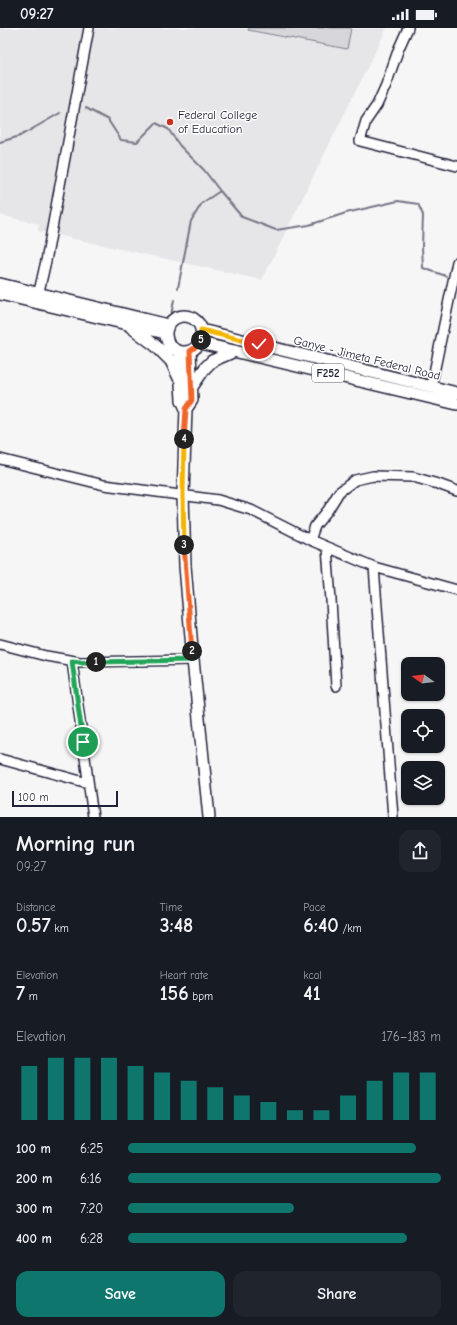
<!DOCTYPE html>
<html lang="en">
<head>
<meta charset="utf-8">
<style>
	body { margin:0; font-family:"Comic Neue",sans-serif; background:#20242c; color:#f1f3f6; height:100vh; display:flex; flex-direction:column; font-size:15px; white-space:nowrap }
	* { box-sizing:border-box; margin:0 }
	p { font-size:13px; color:#9ea1a6 }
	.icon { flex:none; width:22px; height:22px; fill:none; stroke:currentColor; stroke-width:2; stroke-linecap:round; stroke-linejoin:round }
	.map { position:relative; height:789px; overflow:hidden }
	.drawer { display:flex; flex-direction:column; background:#171b24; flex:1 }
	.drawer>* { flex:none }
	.needle { width:26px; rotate:284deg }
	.tools { position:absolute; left:401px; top:629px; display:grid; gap:8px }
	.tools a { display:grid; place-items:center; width:44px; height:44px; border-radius:8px; background:#171b24; box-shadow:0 1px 3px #0004; font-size:20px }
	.scale { position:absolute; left:12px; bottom:10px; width:106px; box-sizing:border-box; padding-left:4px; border:2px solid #22223b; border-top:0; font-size:11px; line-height:14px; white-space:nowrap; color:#22223b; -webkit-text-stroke:3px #fff; paint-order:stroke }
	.pin { position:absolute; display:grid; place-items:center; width:34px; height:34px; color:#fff; margin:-17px; border:2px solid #fff; border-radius:50%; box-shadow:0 1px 4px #0007 }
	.km { position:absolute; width:20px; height:20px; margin:-10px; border-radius:50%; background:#222; color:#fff; font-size:11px; line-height:20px; text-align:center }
	.round { display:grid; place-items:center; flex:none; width:42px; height:42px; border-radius:12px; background:#20242c }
	.summary { display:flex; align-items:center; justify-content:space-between; height:68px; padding:0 16px }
	h1 { font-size:22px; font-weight:700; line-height:30px }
	.figures { display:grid; grid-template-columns:repeat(3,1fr); gap:6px; height:68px; padding:4px 16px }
	.figures div { display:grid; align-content:center }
	.figures b { font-size:20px; font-weight:700 }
	.figures small { font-size:11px; font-weight:400 }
	.figures p { font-size:11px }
	.chart { height:112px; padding:8px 16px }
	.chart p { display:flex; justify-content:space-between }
	.chart svg { width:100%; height:72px; margin-top:4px; stroke:#0f766e; stroke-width:6 }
	.button { display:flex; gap:8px; margin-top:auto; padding:8px 16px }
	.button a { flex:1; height:46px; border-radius:12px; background:#0f766e; color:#fff; font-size:16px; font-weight:700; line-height:46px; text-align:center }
	.button a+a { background:#20242c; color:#f1f3f6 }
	ul { padding:0 16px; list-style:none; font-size:13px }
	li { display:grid; grid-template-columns:64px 48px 1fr; align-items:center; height:30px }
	li i { height:10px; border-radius:5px; background:#0f766e }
	.status { display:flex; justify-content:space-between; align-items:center; height:28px; padding:0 20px; background:#171b24; direction:ltr }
	.status svg { height:11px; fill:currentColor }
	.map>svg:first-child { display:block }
	.built { fill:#e6e6e9 }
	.garden { fill:#d7d7db; stroke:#7c7c8b }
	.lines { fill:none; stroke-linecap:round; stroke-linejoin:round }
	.stream { stroke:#767685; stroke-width:2 }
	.minor-casing { stroke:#22223b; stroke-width:12 }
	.major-casing { stroke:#22223b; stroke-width:14 }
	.minor { stroke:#fff; stroke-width:9 }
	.major { stroke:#fff; stroke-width:11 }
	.split-1-casing { stroke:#fff; stroke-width:8 }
	.split-2-casing { stroke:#fff; stroke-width:8 }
	.split-3-casing { stroke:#fff; stroke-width:8 }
	.split-4-casing { stroke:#fff; stroke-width:8 }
	.split-5-casing { stroke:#fff; stroke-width:8 }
	.split-6-casing { stroke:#fff; stroke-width:8 }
	.split-1 { stroke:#22a559; stroke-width:5 }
	.split-2 { stroke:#22a559; stroke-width:5 }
	.split-3 { stroke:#f0652b; stroke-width:5 }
	.split-4 { stroke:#f5b400; stroke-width:5 }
	.split-5 { stroke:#f0652b; stroke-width:5 }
	.split-6 { stroke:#f5b400; stroke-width:5 }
	.poi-dot { fill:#c8321e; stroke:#fff; stroke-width:1.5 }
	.labels { text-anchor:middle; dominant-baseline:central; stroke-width:3; stroke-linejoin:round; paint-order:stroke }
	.shield { fill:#fff; stroke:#646476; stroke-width:1 }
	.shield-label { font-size:11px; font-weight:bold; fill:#22223b }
	.poi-label { font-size:12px; fill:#22223b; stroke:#fff; text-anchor:start }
	.street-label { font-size:12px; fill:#22223b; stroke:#fff }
</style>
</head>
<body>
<div class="status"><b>09:27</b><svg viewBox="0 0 49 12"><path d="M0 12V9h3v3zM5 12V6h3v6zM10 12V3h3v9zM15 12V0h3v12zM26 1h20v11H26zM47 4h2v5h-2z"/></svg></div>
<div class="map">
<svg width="457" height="789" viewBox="0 0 457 789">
	<rect width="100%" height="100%" fill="#f6f6f7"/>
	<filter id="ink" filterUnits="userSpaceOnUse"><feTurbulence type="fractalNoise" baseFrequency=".025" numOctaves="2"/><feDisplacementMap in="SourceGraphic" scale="8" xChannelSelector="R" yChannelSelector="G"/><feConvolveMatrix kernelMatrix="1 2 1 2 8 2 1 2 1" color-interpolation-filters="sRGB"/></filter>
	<g filter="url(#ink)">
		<path class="built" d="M 0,0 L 387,0 L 262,252 L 38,203 L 39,196 L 0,187 Z"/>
		<path class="garden" d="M 249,0 L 351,0 L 347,21 L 248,2 Z"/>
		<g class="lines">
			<path class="stream" d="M 86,80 L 108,92 L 121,112 L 137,114 L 156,95 L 168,101 L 180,118 L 204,142 L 220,163 L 242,189 L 276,202 L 309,197 L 346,185 L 398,173 L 418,176 L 423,187 L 422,218 L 423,240 L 446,248
				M 0,114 L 20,108 L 60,85
				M 178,260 L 191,193 L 202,175 L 220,163
				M 171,287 L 174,272"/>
			<g class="minor-casing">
				<path id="minor" d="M 408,0 L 399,20 L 386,57 L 377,77 L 366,93 L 360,113 L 457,138
					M 37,272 L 46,233 L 89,0
					M 431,359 L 457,234
					M 0,431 L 104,457 L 218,472 L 251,482 L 310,512 L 374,539 L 457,562
					M 310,512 L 315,498 L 328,482 L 339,464 L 355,452 L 373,448 L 413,449 L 438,456 L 457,463
					M 327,520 L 331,572 L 336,658
					M 374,539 L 393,789
					M 0,616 L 46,628 L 80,634 L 193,632
					M 72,633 L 93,789
					M 0,731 L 88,755"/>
			</g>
			<g class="major-casing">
				<path id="major" d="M 0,256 L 168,297
					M 0,266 L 165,305
					M166 306a18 18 0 1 1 36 0a18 18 0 1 1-36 0Z
					M 131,299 L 156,318 L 171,333 L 179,350
					M 201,302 L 457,365
					M 200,315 L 457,376
					M 179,323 L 182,372 L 186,381 L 183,466 L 185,538 L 193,632 L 209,789
					M 192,359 L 205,340 L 212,333 L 235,323
					M 186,381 L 192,372 L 190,323"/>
			</g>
			<use href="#minor" class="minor"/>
			<use href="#major" class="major"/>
		</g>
	</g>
	<g class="lines" filter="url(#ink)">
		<g class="split-1-casing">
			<path id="split-1" d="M 83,714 L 72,633 L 80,634 L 96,634"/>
		</g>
		<g class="split-2-casing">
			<path id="split-2" d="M 96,634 L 193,632 L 192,623"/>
		</g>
		<g class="split-3-casing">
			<path id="split-3" d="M 184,517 L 192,623"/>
		</g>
		<g class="split-4-casing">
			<path id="split-4" d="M 184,517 L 183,466 L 184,411"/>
		</g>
		<g class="split-5-casing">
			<path id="split-5" d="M 184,411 L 186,381 L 192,372 L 190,323 L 197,318 L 201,312"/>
		</g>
		<g class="split-6-casing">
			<path id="split-6" d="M 201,312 L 201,302 L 259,316"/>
		</g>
		<use href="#split-1" class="split-1"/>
		<use href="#split-2" class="split-2"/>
		<use href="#split-3" class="split-3"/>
		<use href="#split-4" class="split-4"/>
		<use href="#split-5" class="split-5"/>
		<use href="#split-6" class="split-6"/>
	</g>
	<circle class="poi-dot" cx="170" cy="94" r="4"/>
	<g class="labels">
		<rect class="shield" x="312" y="336" width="32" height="18" rx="3"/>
		<g class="shield-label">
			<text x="328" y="345">F252</text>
		</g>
		<g class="poi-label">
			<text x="178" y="87">Federal College<tspan x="178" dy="14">of Education</tspan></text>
		</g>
		<g class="street-label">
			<text transform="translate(367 330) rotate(14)">Ganye - Jimeta Federal Road</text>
		</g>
	</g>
</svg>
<div class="tools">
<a><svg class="needle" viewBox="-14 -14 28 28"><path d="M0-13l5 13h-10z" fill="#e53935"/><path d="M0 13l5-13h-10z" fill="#9ea1a6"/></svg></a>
<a><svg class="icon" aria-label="locate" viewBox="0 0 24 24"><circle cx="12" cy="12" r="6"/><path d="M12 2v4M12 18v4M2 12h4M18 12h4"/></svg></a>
<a><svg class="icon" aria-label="layers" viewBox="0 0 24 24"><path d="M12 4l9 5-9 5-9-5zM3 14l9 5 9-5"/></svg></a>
</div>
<div class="scale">100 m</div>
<div class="pin" style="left:83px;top:714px;background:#1e9e55"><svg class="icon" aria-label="arrive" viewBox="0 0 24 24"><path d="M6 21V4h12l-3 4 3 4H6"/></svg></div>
<div class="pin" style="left:259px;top:316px;background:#d93025"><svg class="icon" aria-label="check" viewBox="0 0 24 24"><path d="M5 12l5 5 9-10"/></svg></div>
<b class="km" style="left:96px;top:634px">1</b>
<b class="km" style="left:192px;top:623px">2</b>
<b class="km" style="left:184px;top:517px">3</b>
<b class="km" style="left:184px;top:411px">4</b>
<b class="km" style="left:201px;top:312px">5</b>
</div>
<section class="drawer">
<div class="summary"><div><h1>Morning run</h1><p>09:27</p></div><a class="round"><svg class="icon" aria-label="share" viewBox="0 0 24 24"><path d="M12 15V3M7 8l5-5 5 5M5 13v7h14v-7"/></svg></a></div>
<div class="figures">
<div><p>Distance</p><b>0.57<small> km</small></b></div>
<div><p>Time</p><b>3:48</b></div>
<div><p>Pace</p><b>6:40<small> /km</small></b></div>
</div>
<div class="figures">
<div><p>Elevation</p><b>7<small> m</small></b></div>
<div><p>Heart rate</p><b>156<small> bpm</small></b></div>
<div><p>kcal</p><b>41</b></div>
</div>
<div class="chart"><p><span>Elevation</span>176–183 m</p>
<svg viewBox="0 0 160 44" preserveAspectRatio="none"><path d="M5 44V11M15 44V6M25 44V6M35 44V6M45 44V11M55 44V15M65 44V20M75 44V24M85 44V29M95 44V33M105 44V38M115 44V38M125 44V29M135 44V20M145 44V15M155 44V15"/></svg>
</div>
<ul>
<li><b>100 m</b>6:25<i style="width:92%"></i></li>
<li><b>200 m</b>6:16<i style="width:100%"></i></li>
<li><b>300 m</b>7:20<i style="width:53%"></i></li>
<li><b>400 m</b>6:28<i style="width:89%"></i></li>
</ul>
<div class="button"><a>Save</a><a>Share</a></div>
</section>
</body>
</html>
